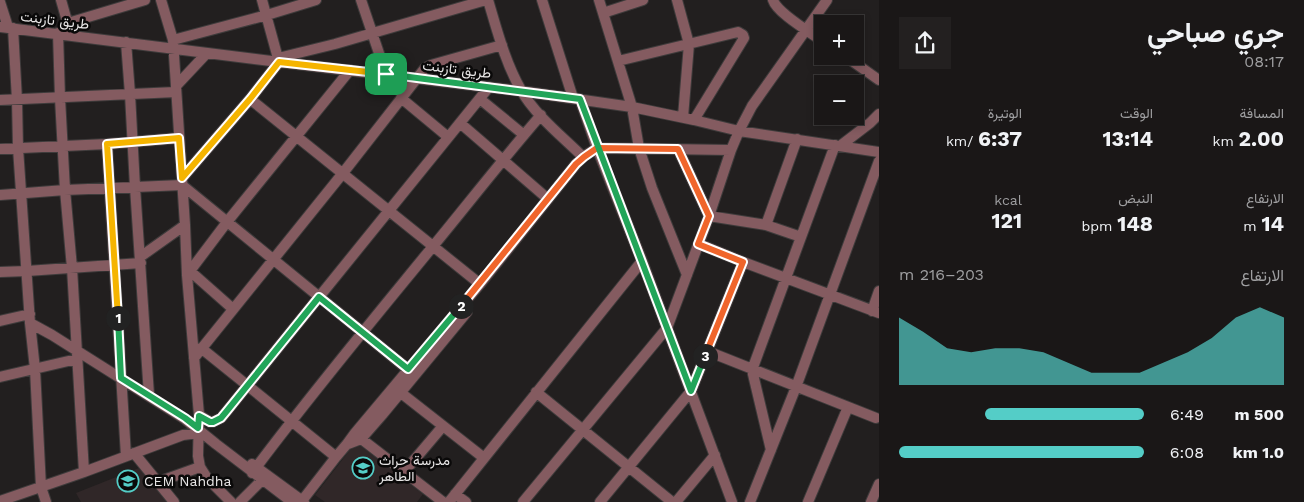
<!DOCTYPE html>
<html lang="ar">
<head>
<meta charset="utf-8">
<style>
	body { margin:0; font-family:"Work Sans",Vazirmatn,sans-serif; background:#232020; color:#f1f3f6; direction:rtl; height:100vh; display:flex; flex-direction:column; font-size:19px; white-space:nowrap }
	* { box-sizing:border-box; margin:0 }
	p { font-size:16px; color:#9f9fa1 }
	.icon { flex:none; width:28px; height:28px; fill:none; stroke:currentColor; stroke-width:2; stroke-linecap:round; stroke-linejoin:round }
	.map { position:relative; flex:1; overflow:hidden; direction:ltr }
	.sheet { display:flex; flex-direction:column; background:#1a1717; width:425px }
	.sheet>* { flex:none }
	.buttons { position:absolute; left:814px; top:15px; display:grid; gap:10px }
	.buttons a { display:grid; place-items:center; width:50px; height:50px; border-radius:0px; background:#1a1717; box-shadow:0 2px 8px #0003,0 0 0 1px #383636; font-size:25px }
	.pin { position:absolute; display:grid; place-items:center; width:42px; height:42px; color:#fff; margin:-21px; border-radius:10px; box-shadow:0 2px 8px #0006 }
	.km { position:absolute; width:25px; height:25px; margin:-12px; border-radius:50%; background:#222; color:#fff; font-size:14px; line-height:25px; text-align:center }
	.round { display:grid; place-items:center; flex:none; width:52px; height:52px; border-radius:0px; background:#232020 }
	.summary { display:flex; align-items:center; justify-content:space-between; height:85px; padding:0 20px }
	h1 { font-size:28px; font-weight:700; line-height:38px }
	.figures { display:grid; grid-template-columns:repeat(3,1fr); gap:8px; height:85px; padding:5px 20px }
	.figures div { display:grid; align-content:center }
	.figures b { font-size:21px; font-weight:700 }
	.figures small { font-size:14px; font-weight:400 }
	.figures p { font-size:14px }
	.chart { height:140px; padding:10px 20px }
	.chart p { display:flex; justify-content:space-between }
	.chart svg { width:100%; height:90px; margin-top:5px; fill:#54cdc7; opacity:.7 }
	ul { padding:0 20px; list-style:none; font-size:16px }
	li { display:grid; grid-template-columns:80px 60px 1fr; align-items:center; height:38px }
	li i { height:12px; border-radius:6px; background:#54cdc7 }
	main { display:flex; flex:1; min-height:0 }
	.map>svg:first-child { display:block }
	.built { fill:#302728 }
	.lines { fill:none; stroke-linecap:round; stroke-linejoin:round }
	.minor-casing { stroke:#3e3b3b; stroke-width:12 }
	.minor { stroke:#845b60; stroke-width:10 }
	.split-1-casing { stroke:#fff; stroke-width:10 }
	.split-2-casing { stroke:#fff; stroke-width:10 }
	.split-3-casing { stroke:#fff; stroke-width:10 }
	.split-4-casing { stroke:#fff; stroke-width:10 }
	.split-1 { stroke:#f5b400; stroke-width:6 }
	.split-2 { stroke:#22a559; stroke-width:6 }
	.split-3 { stroke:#f0652b; stroke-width:6 }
	.split-4 { stroke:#22a559; stroke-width:6 }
	.labels { text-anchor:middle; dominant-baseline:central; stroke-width:5; stroke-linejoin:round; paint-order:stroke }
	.street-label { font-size:14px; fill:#e8e6e6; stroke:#0a0909 }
	.poi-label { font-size:14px; fill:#e8e6e6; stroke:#0a0909; text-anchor:start }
</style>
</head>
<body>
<main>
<section class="sheet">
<div class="summary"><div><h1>جري صباحي</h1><p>08:17</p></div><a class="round"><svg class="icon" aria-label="share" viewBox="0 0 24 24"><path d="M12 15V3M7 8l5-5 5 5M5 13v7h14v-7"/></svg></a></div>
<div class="figures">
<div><p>المسافة</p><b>2.00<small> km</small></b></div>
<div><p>الوقت</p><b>13:14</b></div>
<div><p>الوتيرة</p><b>6:37<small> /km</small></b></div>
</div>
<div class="figures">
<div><p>الارتفاع</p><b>14<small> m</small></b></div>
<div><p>النبض</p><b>148<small> bpm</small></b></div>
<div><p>kcal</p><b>121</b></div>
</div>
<div class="chart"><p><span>الارتفاع</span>203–216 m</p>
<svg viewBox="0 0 160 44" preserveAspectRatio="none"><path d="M0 44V11L10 18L20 26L30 28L40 26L50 26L60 28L70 33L80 38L90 38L100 38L110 33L120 28L130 21L140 11L150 6L160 11V44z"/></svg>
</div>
<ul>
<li><b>500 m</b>6:49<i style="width:65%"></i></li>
<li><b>1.0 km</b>6:08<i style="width:100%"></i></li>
</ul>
</section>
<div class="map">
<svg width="879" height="502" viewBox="0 0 879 502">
	<rect width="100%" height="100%" fill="#221f1f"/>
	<path class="built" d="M 356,442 L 423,494 L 417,502 L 325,502 L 315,495 Z
		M 139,468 L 168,502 L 81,502 L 76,493 Z"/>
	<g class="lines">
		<g class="minor-casing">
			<path id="minor" d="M 61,0 L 69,28
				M 161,0 L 173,40 L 185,225 L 187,275 L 199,415 L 198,456 L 200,467 L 207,478 L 231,502
				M 361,0 L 386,74
				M 488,0 C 497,30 505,62 521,90 C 535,115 563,137 583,157
				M 542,0 L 573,98
				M 599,0 L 632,107 L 639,148 L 652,188 L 687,275
				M 677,0 L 689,44 L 683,117
				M 773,0 C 777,13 810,32 822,41
				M 0,2 L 8,27
				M 603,13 L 643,0
				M 68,23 L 145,0
				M 0,27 L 279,62 L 521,91 L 632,107 L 694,120 L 739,131 L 879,152
				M 13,28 L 17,100 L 18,148 L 30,323 L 35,369 L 41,487 L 46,502
				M 58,33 L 60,98 L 65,190 L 72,268 L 84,472
				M 173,40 L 267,15 L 316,0
				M 126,42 L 130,94 L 135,187 L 149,395
				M 845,56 L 879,80
				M 278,58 L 335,44 L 486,0
				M 618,61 L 738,32 L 743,35 L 744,38 L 694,120
				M 176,86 L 207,53
				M 401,98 L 448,137
				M 250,99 L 480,284
				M 480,99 L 524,135
				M 580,99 L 597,148 L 642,261 L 732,502
				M 0,100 L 176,92
				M 460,123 L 548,199
				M 107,144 L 126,456
				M 840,146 L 870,123 L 879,114
				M 0,149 L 107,144 L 179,138
				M 678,149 L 709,216 L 766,225 L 801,237
				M 182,178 L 250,99 L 279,62 L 262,0
				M 0,195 L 65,190 L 182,185 L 415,375
				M 766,225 L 797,139
				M 699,244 L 743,262
				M 140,257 L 185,225
				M 190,271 L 233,309
				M 0,272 L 27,271 L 141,263
				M 187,275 L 227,222 L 350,70
				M 872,311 L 879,291
				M 0,321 L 30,314
				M 30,323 L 52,335 L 185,419 L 216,444 L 292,502
				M 201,348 L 336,457
				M 707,351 L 876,418
				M 194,358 L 343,173 L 425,68 L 431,65 L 502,45
				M 0,377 L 77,359
				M 396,389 L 484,458
				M 536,392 L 672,502
				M 199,415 L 210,422 L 213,422 L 221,418 L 226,412 L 489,87
				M 355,434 L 443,502
				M 348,444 L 361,439 L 382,415 L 467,312 L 467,310 L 461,305
				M 771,450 L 752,370 L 835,145
				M 134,453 L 174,502
				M 252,464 L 304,502
				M 404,472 L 443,426
				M 252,473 C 307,399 366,328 425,256 C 464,209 501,161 541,115
				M 158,482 L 200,467
				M 455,494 L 466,502
				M 0,501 L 84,472 L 183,435 L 198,433
				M 240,502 L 266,476
				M 301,502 L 336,457 L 347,444 L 355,433 L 480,284 L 576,164 L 583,157 L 597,148 L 731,150
				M 449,502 L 642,261
				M 523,502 L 667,328 L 709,216 L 731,150 L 739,131 L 752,106 L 827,0
				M 600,502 L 691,391 L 743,262 L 879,313
				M 676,502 L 715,455
				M 750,502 L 796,387 L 879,161
				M 808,502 L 848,407
				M 871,502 L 879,484"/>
		</g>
		<use href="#minor" class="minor"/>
	</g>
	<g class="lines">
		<g class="split-1-casing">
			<path id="split-1" d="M 118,318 L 107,144 L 179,138 L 182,178 L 250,99 L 279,62 L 386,74"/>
		</g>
		<g class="split-2-casing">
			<path id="split-2" d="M 118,318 L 121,378 L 185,418 L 198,428 L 199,416 L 210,422 L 213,422 L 221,418 L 226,412 L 319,297 L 408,369 L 461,306"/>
		</g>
		<g class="split-3-casing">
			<path id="split-3" d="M 461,306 L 576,164 L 584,157 L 597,148 L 678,149 L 709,216 L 698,244 L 743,262 L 705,356"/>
		</g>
		<g class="split-4-casing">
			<path id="split-4" d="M 386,74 L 580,99 L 691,391 L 705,356"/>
		</g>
		<use href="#split-1" class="split-1"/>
		<use href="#split-2" class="split-2"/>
		<use href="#split-3" class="split-3"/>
		<use href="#split-4" class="split-4"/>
	</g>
	<defs>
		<g id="school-ring" transform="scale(1.125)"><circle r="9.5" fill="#0a0909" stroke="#54cdc7" stroke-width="1.5"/><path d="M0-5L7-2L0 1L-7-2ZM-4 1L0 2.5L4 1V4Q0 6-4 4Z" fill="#54cdc7"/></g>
	</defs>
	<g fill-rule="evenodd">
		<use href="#school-ring" x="363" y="468"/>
		<use href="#school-ring" x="128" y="481"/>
	</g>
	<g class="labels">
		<g class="street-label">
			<text transform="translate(55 20) rotate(7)">طريق تازبنت</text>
			<text transform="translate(457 69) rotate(7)">طريق تازبنت</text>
		</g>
		<g class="poi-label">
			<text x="379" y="460">مدرسة حراث<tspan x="379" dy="16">الطاهر</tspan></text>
			<text x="144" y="481">CEM Nahdha</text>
		</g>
	</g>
</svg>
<div class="buttons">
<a>+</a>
<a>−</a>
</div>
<div class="pin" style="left:386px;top:74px;background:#1e9e55"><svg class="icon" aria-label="arrive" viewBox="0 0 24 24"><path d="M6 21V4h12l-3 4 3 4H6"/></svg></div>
<b class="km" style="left:118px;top:318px">1</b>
<b class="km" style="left:461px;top:306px">2</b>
<b class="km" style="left:705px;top:356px">3</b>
</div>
</main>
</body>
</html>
